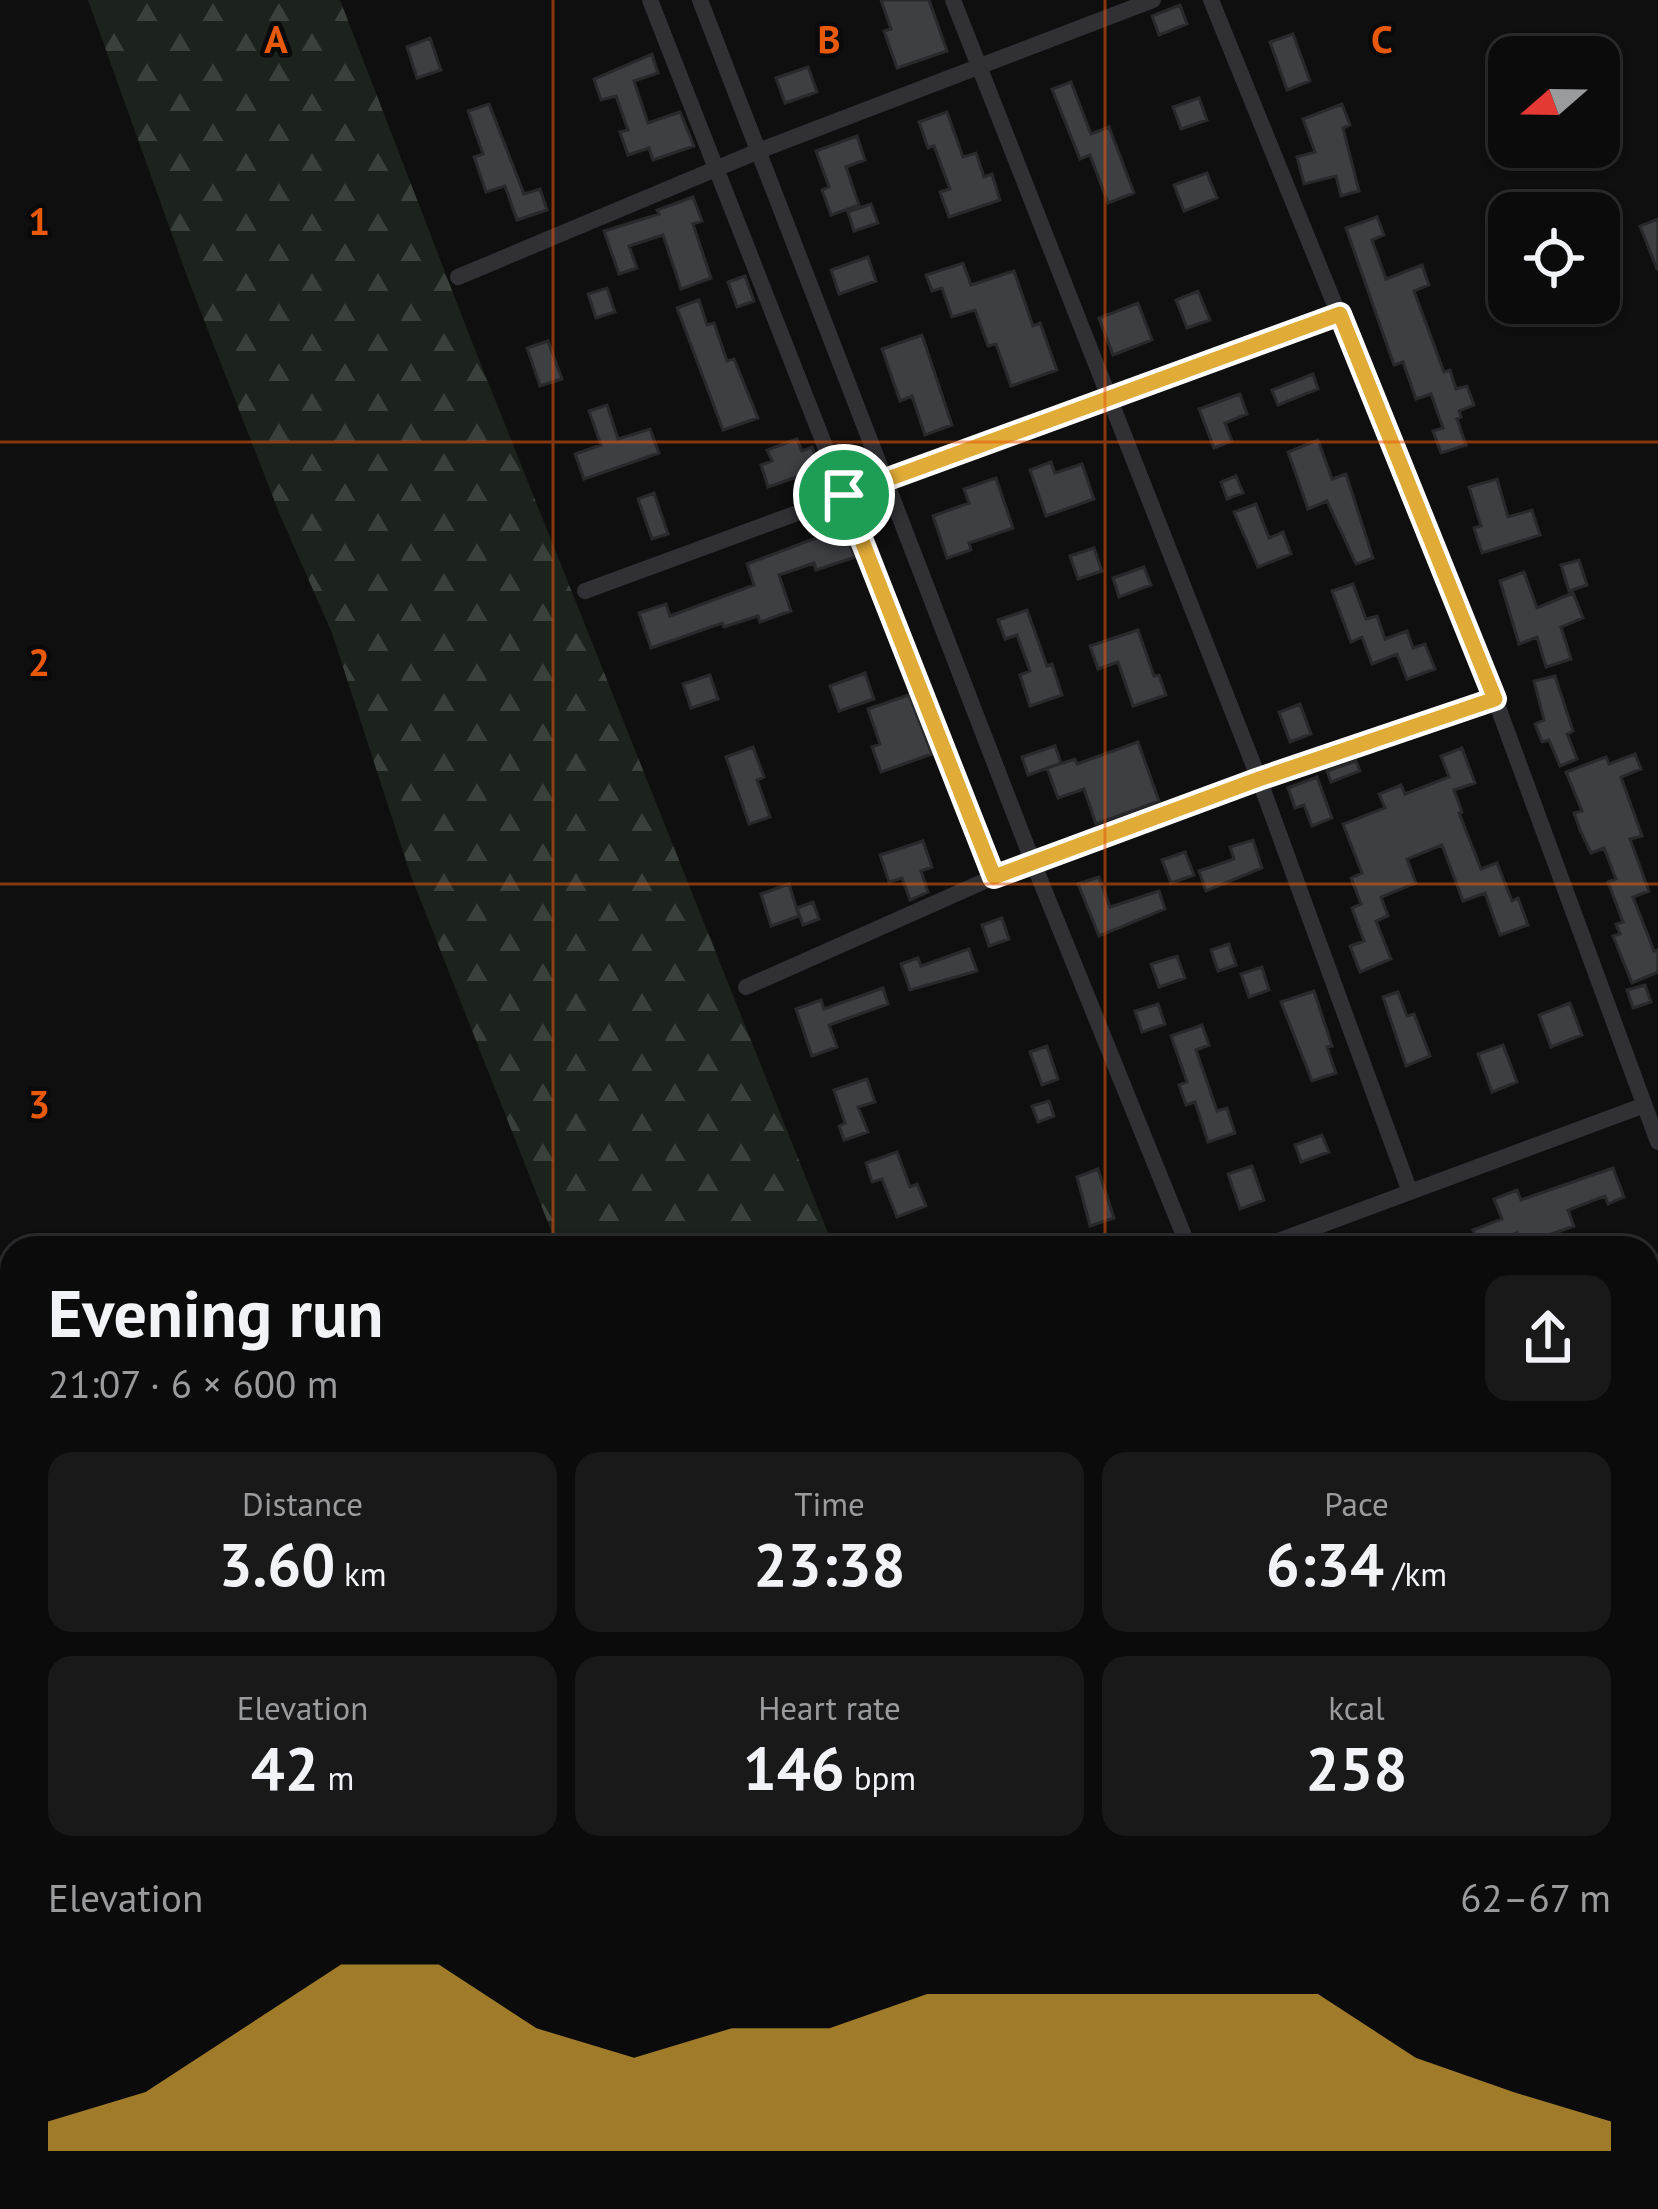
<!DOCTYPE html>
<html lang="en">
<head>
<meta charset="utf-8">
<style>
	body { margin:0; font-family:"PT Sans",sans-serif; background:#19191a; color:#f1f3f6; height:100vh; display:flex; flex-direction:column; font-size:45px; white-space:nowrap }
	* { box-sizing:border-box; margin:0 }
	p { font-size:39px; color:#9a9b9d }
	.icon { flex:none; width:66px; height:66px; fill:none; stroke:currentColor; stroke-width:2; stroke-linecap:round; stroke-linejoin:round }
	.map { position:relative; flex:1; overflow:hidden }
	.sheet { position:absolute; left:0px; top:1236px; width:1659px; height:975px; display:flex; flex-direction:column; background:#0b0b0c; border-radius:36px 36px 0 0; box-shadow:0 3px 9px #0004,0 0 0 3px #2b2b2d }
	.sheet>* { flex:none }
	.needle { width:78px; rotate:250deg }
	.tools { position:absolute; left:1488px; top:36px; display:grid; gap:24px }
	.tools a { display:grid; place-items:center; width:132px; height:132px; border-radius:24px; background:#0b0b0c; box-shadow:0 3px 9px #0004,0 0 0 3px #2b2b2d; font-size:60px }
	.pin { position:absolute; display:grid; place-items:center; width:102px; height:102px; color:#fff; margin:-51px; border:6px solid #fff; border-radius:50%; box-shadow:0 3px 12px #0007 }
	.round { display:grid; place-items:center; flex:none; width:126px; height:126px; border-radius:24px; background:#19191a }
	.head { display:flex; align-items:center; justify-content:space-between; height:204px; padding:0 48px }
	h1 { font-size:66px; font-weight:800; line-height:90px }
	.figures { display:grid; grid-template-columns:repeat(3,1fr); gap:18px; height:204px; padding:12px 48px }
	.figures div { display:grid; align-content:center; border-radius:24px; background:#19191a; text-align:center }
	.figures b { font-size:60px; font-weight:800 }
	.figures small { font-size:33px; font-weight:400 }
	.figures p { font-size:33px }
	.chart { height:336px; padding:24px 48px }
	.chart p { display:flex; justify-content:space-between }
	.chart svg { width:100%; height:216px; margin-top:12px; fill:#e0ab37; opacity:.7 }
	.map>svg:first-child { display:block }
	.forest { fill:url(#forest-firs) }
	.building { fill:#3e3f43; stroke:#29292c; stroke-width:3 }
	.lines { fill:none; stroke-linecap:round; stroke-linejoin:round }
	.minor { stroke:#313135; stroke-width:16 }
	.route-casing { stroke:#fff; stroke-width:24 }
	.route { stroke:#e0ab37; stroke-width:15 }
	.grid { fill:none; stroke:#e8590c; stroke-width:3; stroke-opacity:0.55 }
	.grid-label { font-size:39px; text-anchor:middle; font-weight:bold; fill:#e8590c; stroke:#0a0a0b; stroke-width:9; stroke-linejoin:round; paint-order:stroke }
</style>
</head>
<body>
<div class="map">
<svg width="1658" height="2209" viewBox="0 0 1658 2209">
	<defs>
		<pattern id="forest-firs" width="22" height="20" patternUnits="userSpaceOnUse" patternTransform="scale(3)"><rect width="22" height="20" fill="#1c231d"/><path d="M5 1l3.5 6h-7zM16 11l3.5 6h-7z" fill="#3a403b"/></pattern>
	</defs>
	<rect width="100%" height="100%" fill="#0f0f10"/>
	<path class="forest" d="M 88,0 L 340,0 L 470,337 L 834,1248 L 558,1248 L 411,876 L 332,633 L 280,515 L 188,279 Z
		M 1658,1957 L 1658,2209 L 1498,2209 L 1495,2199 L 1647,2199 L 1647,1971 Z
		M 383,2199 L 623,2199 L 625,2204 L 621,2209 L 387,2209 Z"/>
	<path class="building" d="M 881,0 L 929,0 L 947,51 L 897,68 L 884,31 L 891,29 Z
		M 1180,5 L 1187,24 L 1159,35 L 1152,16 Z
		M 1293,34 L 1310,81 L 1287,90 L 1270,42 Z
		M 430,38 L 441,70 L 417,78 L 407,47 Z
		M 652,54 L 658,73 L 634,81 L 648,123 L 680,112 L 694,146 L 653,160 L 649,148 L 628,155 L 620,132 L 628,130 L 616,96 L 601,100 L 594,79 Z
		M 808,67 L 817,92 L 785,103 L 776,78 Z
		M 1071,82 L 1091,134 L 1109,127 L 1134,193 L 1108,203 L 1090,155 L 1080,159 L 1052,89 Z
		M 1199,98 L 1207,120 L 1181,129 L 1173,107 Z
		M 489,104 L 524,194 L 540,189 L 547,210 L 517,220 L 505,186 L 486,192 L 474,157 L 483,154 L 468,111 Z
		M 1342,104 L 1350,125 L 1343,128 L 1359,191 L 1341,196 L 1336,176 L 1304,184 L 1297,157 L 1315,152 L 1303,119 Z
		M 947,112 L 963,157 L 976,153 L 984,177 L 992,174 L 1000,200 L 949,217 L 940,192 L 950,189 L 934,146 L 928,148 L 919,122 Z
		M 857,136 L 865,160 L 846,167 L 859,205 L 831,215 L 822,190 L 829,187 L 816,151 Z
		M 1207,173 L 1217,198 L 1184,211 L 1174,185 Z
		M 693,197 L 702,221 L 693,224 L 711,278 L 681,289 L 663,235 L 629,246 L 637,268 L 619,274 L 604,231 L 659,214 L 657,210 Z
		M 871,204 L 878,223 L 854,231 L 848,212 Z
		M 1377,217 L 1384,235 L 1372,240 L 1386,279 L 1422,265 L 1429,285 L 1414,291 L 1444,372 L 1450,370 L 1456,389 L 1467,386 L 1474,405 L 1459,411 L 1461,417 L 1457,419 L 1466,445 L 1441,453 L 1433,431 L 1443,428 L 1431,394 L 1416,399 L 1403,362 L 1394,365 L 1346,228 Z
		M 1658,219 L 1658,269 L 1657,269 L 1640,226 Z
		M 868,257 L 876,281 L 839,294 L 831,270 Z
		M 963,263 L 971,285 L 1014,271 L 1033,326 L 1040,323 L 1057,370 L 1011,386 L 996,344 L 988,346 L 975,310 L 952,317 L 942,288 L 932,291 L 926,275 Z
		M 745,276 L 754,301 L 737,307 L 728,282 Z
		M 607,288 L 615,312 L 596,318 L 588,294 Z
		M 1198,291 L 1210,320 L 1187,328 L 1176,300 Z
		M 699,300 L 707,325 L 714,323 L 727,361 L 734,359 L 758,418 L 723,430 L 677,308 Z
		M 1138,303 L 1152,340 L 1113,355 L 1099,318 Z
		M 922,335 L 952,425 L 925,435 L 912,396 L 900,401 L 882,349 Z
		M 548,341 L 562,379 L 540,386 L 527,348 Z
		M 1313,374 L 1318,389 L 1278,405 L 1272,390 Z
		M 1240,394 L 1247,414 L 1225,423 L 1232,441 L 1214,448 L 1199,409 Z
		M 607,405 L 618,439 L 650,429 L 659,453 L 584,479 L 575,454 L 601,445 L 589,411 Z
		M 797,439 L 802,451 L 812,447 L 820,469 L 768,487 L 761,465 L 772,461 L 767,450 Z
		M 1318,440 L 1332,479 L 1346,474 L 1373,558 L 1356,564 L 1327,501 L 1308,509 L 1288,452 Z
		M 1051,462 L 1055,473 L 1082,464 L 1094,499 L 1046,516 L 1030,470 Z
		M 1236,476 L 1243,493 L 1227,499 L 1221,482 Z
		M 996,478 L 1013,528 L 969,543 L 971,550 L 947,558 L 933,516 L 969,503 L 964,489 Z
		M 1497,479 L 1508,517 L 1532,510 L 1540,535 L 1482,553 L 1474,528 L 1481,526 L 1469,487 Z
		M 654,493 L 668,534 L 652,539 L 638,499 Z
		M 1256,504 L 1269,538 L 1283,532 L 1291,554 L 1258,567 L 1234,512 Z
		M 843,528 L 855,557 L 816,570 L 814,563 L 779,575 L 791,611 L 760,622 L 758,616 L 724,627 L 722,623 L 651,648 L 639,613 L 666,604 L 670,616 L 754,585 L 747,564 Z
		M 1094,548 L 1102,571 L 1078,579 L 1070,556 Z
		M 1579,560 L 1587,585 L 1569,591 L 1561,565 Z
		M 1144,567 L 1151,585 L 1119,597 L 1113,578 Z
		M 1524,572 L 1537,608 L 1573,593 L 1583,618 L 1561,627 L 1571,659 L 1546,667 L 1537,637 L 1519,644 L 1500,581 Z
		M 1353,584 L 1366,619 L 1377,616 L 1385,639 L 1407,631 L 1413,648 L 1425,644 L 1435,669 L 1407,679 L 1397,654 L 1372,664 L 1362,637 L 1351,642 L 1332,591 Z
		M 1027,610 L 1047,666 L 1052,664 L 1062,695 L 1030,706 L 1020,675 L 1030,671 L 1017,635 L 1005,639 L 998,620 Z
		M 1138,630 L 1154,676 L 1159,675 L 1166,695 L 1133,706 L 1118,662 L 1098,669 L 1090,646 Z
		M 865,673 L 874,699 L 839,711 L 830,686 Z
		M 710,675 L 718,699 L 691,708 L 683,684 Z
		M 1555,676 L 1573,731 L 1567,734 L 1577,759 L 1560,766 L 1549,740 L 1542,742 L 1535,724 L 1544,720 L 1534,681 Z
		M 909,695 L 932,754 L 881,772 L 872,747 L 880,744 L 868,709 Z
		M 1300,704 L 1311,734 L 1290,742 L 1279,712 Z
		M 1138,742 L 1159,801 L 1096,824 L 1084,789 L 1058,798 L 1047,768 L 1075,759 L 1077,764 Z
		M 1055,746 L 1061,763 L 1028,775 L 1022,757 Z
		M 753,747 L 764,777 L 757,780 L 770,817 L 749,824 L 726,757 Z
		M 1462,748 L 1475,783 L 1454,790 L 1462,812 L 1459,813 L 1481,869 L 1497,863 L 1512,901 L 1518,898 L 1528,925 L 1500,935 L 1485,893 L 1463,901 L 1442,845 L 1407,859 L 1416,883 L 1381,897 L 1388,916 L 1376,921 L 1391,959 L 1360,972 L 1350,946 L 1364,941 L 1352,908 L 1361,904 L 1351,878 L 1362,873 L 1343,824 L 1385,808 L 1379,794 L 1401,785 L 1405,794 L 1449,777 L 1441,756 Z
		M 1635,754 L 1641,769 L 1621,777 L 1642,836 L 1630,839 L 1649,891 L 1633,897 L 1654,951 L 1658,950 L 1658,972 L 1632,983 L 1613,936 L 1620,934 L 1616,924 L 1623,922 L 1608,882 L 1616,879 L 1604,848 L 1591,853 L 1580,830 L 1574,813 L 1582,811 L 1566,772 L 1606,757 L 1609,764 Z
		M 1356,761 L 1360,771 L 1331,782 L 1327,771 Z
		M 1317,777 L 1332,818 L 1312,826 L 1304,805 L 1295,808 L 1288,788 Z
		M 1253,840 L 1262,868 L 1206,891 L 1199,871 L 1234,859 L 1230,847 Z
		M 923,841 L 932,867 L 921,871 L 928,892 L 910,900 L 902,878 L 889,882 L 880,855 Z
		M 1185,852 L 1194,875 L 1171,883 L 1162,860 Z
		M 1099,877 L 1110,907 L 1159,891 L 1165,909 L 1099,936 L 1078,884 Z
		M 789,884 L 799,916 L 771,926 L 761,894 Z
		M 813,902 L 819,919 L 803,925 L 797,908 Z
		M 1002,918 L 1009,939 L 989,946 L 982,925 Z
		M 1229,944 L 1236,965 L 1218,971 L 1211,950 Z
		M 969,949 L 977,971 L 910,990 L 901,964 L 918,958 L 921,966 Z
		M 1177,956 L 1185,978 L 1159,987 L 1151,964 Z
		M 1262,967 L 1269,990 L 1249,997 L 1241,974 Z
		M 1645,985 L 1651,1002 L 1633,1008 L 1627,990 Z
		M 883,988 L 888,1004 L 829,1025 L 837,1047 L 812,1056 L 796,1009 L 821,1000 L 824,1009 Z
		M 1314,991 L 1332,1046 L 1327,1047 L 1336,1073 L 1312,1081 L 1281,1002 Z
		M 1398,992 L 1407,1016 L 1414,1014 L 1430,1056 L 1406,1066 L 1383,997 Z
		M 1570,1003 L 1582,1035 L 1551,1047 L 1539,1015 Z
		M 1158,1004 L 1165,1024 L 1142,1032 L 1135,1011 Z
		M 1202,1025 L 1209,1045 L 1196,1050 L 1217,1111 L 1227,1108 L 1235,1133 L 1208,1142 L 1195,1102 L 1186,1105 L 1179,1085 L 1187,1082 L 1171,1036 Z
		M 1503,1045 L 1517,1082 L 1492,1092 L 1478,1054 Z
		M 1047,1046 L 1058,1079 L 1042,1085 L 1030,1052 Z
		M 867,1079 L 875,1102 L 858,1107 L 868,1132 L 844,1140 L 839,1126 L 845,1123 L 834,1090 Z
		M 1049,1101 L 1054,1116 L 1038,1122 L 1032,1106 Z
		M 1322,1135 L 1329,1152 L 1301,1162 L 1295,1145 Z
		M 897,1152 L 910,1187 L 917,1184 L 926,1206 L 897,1217 L 882,1179 L 872,1182 L 866,1163 Z
		M 1252,1166 L 1264,1200 L 1240,1209 L 1228,1174 Z
		M 1613,1168 L 1624,1197 L 1608,1204 L 1605,1196 L 1568,1210 L 1574,1226 L 1521,1245 L 1517,1233 L 1480,1248 L 1473,1230 L 1502,1219 L 1494,1199 L 1517,1190 L 1521,1200 Z
		M 1098,1169 L 1114,1218 L 1090,1226 L 1077,1177 Z"/>
	<g class="lines">
		<path class="minor" d="M 650,0 L 994,877
			M 700,0 L 1032,860 L 1189,1248
			M 953,0 L 1259,779 L 1410,1192
			M 1211,0 L 1495,699 L 1658,1142
			M 458,277 L 761,150 L 1153,0
			M 585,591 L 1339,314
			M 746,987 L 1032,860 L 1495,699
			M 1259,1248 L 1642,1106"/>
	</g>
	<g class="lines">
		<g class="route-casing">
			<path id="route" d="M 1340,314 L 1495,699 L 1259,779 L 994,877 L 844,495 Z"/>
		</g>
		<use href="#route" class="route"/>
	</g>
	<path class="grid" d="M 553,0 L 553,1248M 1105,0 L 1105,1248M 0,442 L 1658,442M 0,884 L 1658,884M 0,1325 L 12,1325M 1647,1325 L 1658,1325M 0,1767 L 12,1767M 1647,1767 L 1658,1767M 553,2199 L 553,2209M 1105,2199 L 1105,2209"/>
	<g class="grid-label">
		<text x="276" y="53">A</text>
		<text x="829" y="53">B</text>
		<text x="1382" y="53">C</text>
		<text x="39" y="235">1</text>
		<text x="39" y="676">2</text>
		<text x="39" y="1118">3</text>
	</g>
</svg>
<div class="tools">
<a><svg class="needle" viewBox="-14 -14 28 28"><path d="M0-13l5 13h-10z" fill="#e53935"/><path d="M0 13l5-13h-10z" fill="#9a9b9d"/></svg></a>
<a><svg class="icon" aria-label="locate" viewBox="0 0 24 24"><circle cx="12" cy="12" r="6"/><path d="M12 2v4M12 18v4M2 12h4M18 12h4"/></svg></a>
</div>
<div class="pin" style="left:844px;top:495px;background:#1e9e55"><svg class="icon" aria-label="arrive" viewBox="0 0 24 24"><path d="M6 21V4h12l-3 4 3 4H6"/></svg></div>
<section class="sheet">
<div class="head"><div><h1>Evening run</h1><p>21:07 · 6 × 600 m</p></div><a class="round"><svg class="icon" aria-label="share" viewBox="0 0 24 24"><path d="M12 15V3M7 8l5-5 5 5M5 13v7h14v-7"/></svg></a></div>
<div class="figures">
<div><p>Distance</p><b>3.60<small> km</small></b></div>
<div><p>Time</p><b>23:38</b></div>
<div><p>Pace</p><b>6:34<small> /km</small></b></div>
</div>
<div class="figures">
<div><p>Elevation</p><b>42<small> m</small></b></div>
<div><p>Heart rate</p><b>146<small> bpm</small></b></div>
<div><p>kcal</p><b>258</b></div>
</div>
<div class="chart"><p><span>Elevation</span>62–67 m</p>
<svg viewBox="0 0 160 44" preserveAspectRatio="none"><path d="M0 44V38L10 32L20 19L30 6L40 6L50 19L60 25L70 19L80 19L90 12L100 12L110 12L120 12L130 12L140 25L150 32L160 38V44z"/></svg>
</div>
</section>
</div>
</body>
</html>
